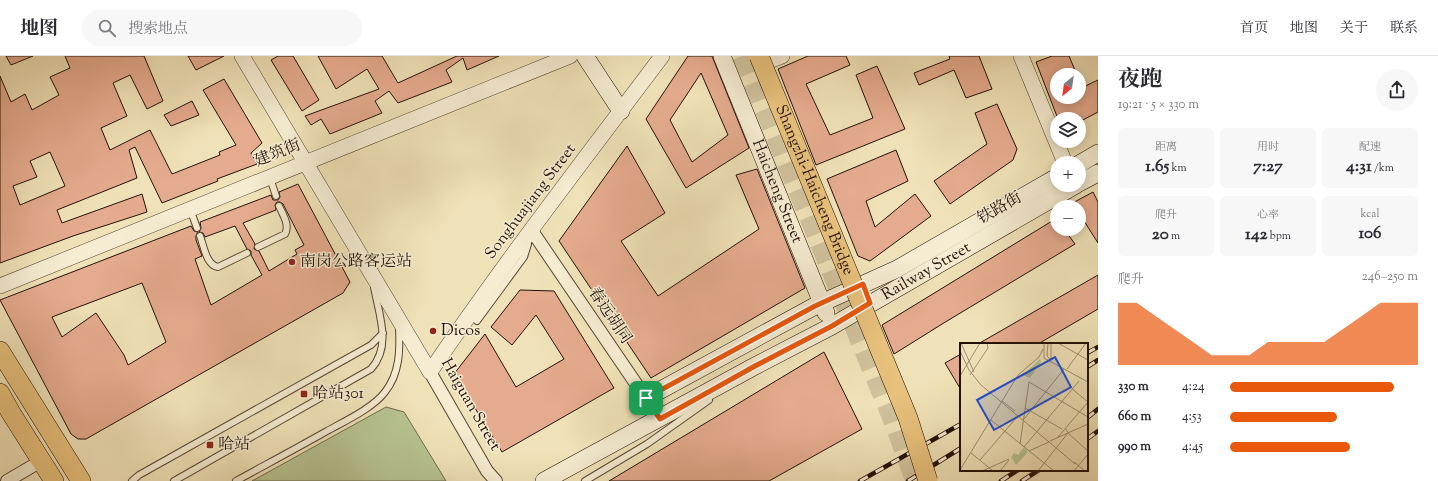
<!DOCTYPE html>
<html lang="zh">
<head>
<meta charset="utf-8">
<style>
	body { margin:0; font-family:"Sorts Mill Goudy","Noto Serif SC",serif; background:#f7f7f7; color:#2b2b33; height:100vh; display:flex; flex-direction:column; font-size:15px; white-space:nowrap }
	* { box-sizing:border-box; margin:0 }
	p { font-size:13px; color:#7c7c81 }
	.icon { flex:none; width:22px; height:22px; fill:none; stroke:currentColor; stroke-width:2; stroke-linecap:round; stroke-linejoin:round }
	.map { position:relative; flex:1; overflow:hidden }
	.side { display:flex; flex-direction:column; background:#fff; width:340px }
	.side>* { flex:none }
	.needle { width:26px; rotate:209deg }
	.fabs { position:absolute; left:1050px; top:12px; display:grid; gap:8px }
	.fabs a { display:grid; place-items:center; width:36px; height:36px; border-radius:50%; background:#fff; box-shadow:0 2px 10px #0003; font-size:20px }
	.pin { position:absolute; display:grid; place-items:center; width:34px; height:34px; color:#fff; margin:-17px; border-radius:8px; box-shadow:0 2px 6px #0006 }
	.round { display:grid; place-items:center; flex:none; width:42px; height:42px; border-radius:21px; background:#f7f7f7 }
	.headline { display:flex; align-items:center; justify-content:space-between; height:68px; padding:0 20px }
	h1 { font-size:22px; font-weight:700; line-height:30px }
	.metrics { display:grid; grid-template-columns:repeat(3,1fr); gap:6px; height:68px; padding:4px 20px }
	.metrics div { display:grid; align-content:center; border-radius:6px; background:#f7f7f7; text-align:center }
	.metrics b { font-size:17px; font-weight:700 }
	.metrics small { font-size:11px; font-weight:400 }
	.metrics p { font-size:11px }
	.chart { height:112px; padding:8px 20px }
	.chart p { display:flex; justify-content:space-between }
	.chart svg { width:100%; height:72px; margin-top:4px; fill:#ea580c; opacity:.7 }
	ul { padding:0 20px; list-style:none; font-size:13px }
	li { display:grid; grid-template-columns:64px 48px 1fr; align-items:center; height:30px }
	li i { height:10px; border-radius:5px; background:#ea580c }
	header { display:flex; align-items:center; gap:24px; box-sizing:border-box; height:56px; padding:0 20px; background:#fff; border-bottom:1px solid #e1e1e2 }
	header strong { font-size:19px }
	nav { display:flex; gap:22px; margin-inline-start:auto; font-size:14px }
	.search { width:280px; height:36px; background:#f7f7f7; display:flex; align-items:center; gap:10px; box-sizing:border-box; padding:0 14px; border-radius:22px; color:#7c7c81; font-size:15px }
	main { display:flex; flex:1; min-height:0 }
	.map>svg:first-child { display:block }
	.green { fill:#b7c491; stroke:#6d6a4c }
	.building { fill:#e5ab8e; stroke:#231108; fill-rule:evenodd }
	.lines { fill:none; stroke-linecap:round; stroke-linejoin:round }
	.primary-tunnel { stroke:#d1c39e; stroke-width:19; stroke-dasharray:19 10; stroke-linecap:butt }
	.service-casing { stroke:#564534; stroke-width:8 }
	.minor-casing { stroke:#564534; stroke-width:14 }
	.tertiary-casing { stroke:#564534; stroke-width:16 }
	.secondary-casing { stroke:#231108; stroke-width:18 }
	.primary-casing { stroke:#231108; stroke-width:20 }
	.service { stroke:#f5ecd1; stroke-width:6 }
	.minor { stroke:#f5ecd1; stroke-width:12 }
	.tertiary { stroke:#f5ecd1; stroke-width:15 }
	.secondary { stroke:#f5ecd1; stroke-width:17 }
	.primary { stroke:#e8c17c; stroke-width:19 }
	.rail-casing { stroke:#231108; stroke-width:4.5 }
	.rail { stroke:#f5ecd1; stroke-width:3; stroke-dasharray:9; stroke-linecap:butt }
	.primary-bridge-casing { stroke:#231108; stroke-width:20; stroke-linecap:butt }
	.primary-bridge { stroke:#e8c17c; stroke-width:19 }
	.route-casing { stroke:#fff; stroke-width:8 }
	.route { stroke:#ea580c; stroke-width:5 }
	.poi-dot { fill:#8f2418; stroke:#f5ecd1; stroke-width:1.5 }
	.labels { text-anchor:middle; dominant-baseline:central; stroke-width:3; stroke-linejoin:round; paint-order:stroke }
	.street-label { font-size:16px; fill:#231108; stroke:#f5ecd1 }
	.poi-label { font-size:16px; fill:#231108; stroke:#f5ecd1; text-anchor:start }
	.inset-road { fill:none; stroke:#9e8e72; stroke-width:1 }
	.view { fill:#1d4ed8; fill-opacity:0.15; stroke:#1d4ed8; stroke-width:2 }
	.inset-edge { fill:none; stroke:#231108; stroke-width:2 }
</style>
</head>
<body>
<header>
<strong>地图</strong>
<div class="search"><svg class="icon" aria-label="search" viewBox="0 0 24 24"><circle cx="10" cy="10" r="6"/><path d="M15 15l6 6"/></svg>搜索地点</div>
<nav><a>首页</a><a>地图</a><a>关于</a><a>联系</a></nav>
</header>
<main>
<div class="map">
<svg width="1098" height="425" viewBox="0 0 1098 425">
	<rect width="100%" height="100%" fill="#f0e2b8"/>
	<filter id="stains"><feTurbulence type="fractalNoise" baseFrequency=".005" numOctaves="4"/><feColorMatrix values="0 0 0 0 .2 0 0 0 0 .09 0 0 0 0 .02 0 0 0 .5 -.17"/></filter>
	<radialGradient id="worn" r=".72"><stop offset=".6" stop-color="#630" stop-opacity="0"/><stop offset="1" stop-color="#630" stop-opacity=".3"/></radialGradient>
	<path class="green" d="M 386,351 L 404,356 L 446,425 L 252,425 Z"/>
	<path class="building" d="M 6,0 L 33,0 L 11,9 Z
		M 65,0 L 144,0 L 163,45 L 147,53 L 130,19 L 113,27 L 127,60 L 101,72 L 110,94 L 150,74 L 172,118 L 220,99 L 219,96 L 236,89 L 203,34 L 224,23 L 262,87 L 251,97 L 257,108 L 217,123 L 218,125 L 162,147 L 135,91 L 129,94 L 137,122 L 57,154 L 62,167 L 142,138 L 147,156 L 73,180 L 0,207 L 0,20 L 11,46 L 25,38 L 32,54 L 59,39 L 50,21 L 70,12 ZM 50,96 L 65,130 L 20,149 L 13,130 L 37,121 L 30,105 Z
		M 188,0 L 224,0 L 196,14 Z
		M 278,0 L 293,0 L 319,44 L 302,55 L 271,4 Z
		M 318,0 L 382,0 L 398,27 L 457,0 L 499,0 L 467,14 L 463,2 L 446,14 L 452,26 L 398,47 L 389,35 L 375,45 L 382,57 L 330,78 L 321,63 L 311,69 L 305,60 L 379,33 L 367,13 L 336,33 Z
		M 688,0 L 712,0 L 749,92 L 686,132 L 646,63 ZM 701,17 L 728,79 L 692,106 L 670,64 Z
		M 808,0 L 846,0 L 850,9 L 806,28 L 830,79 L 873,62 L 856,19 L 877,10 L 905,73 L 816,109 L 778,13 Z
		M 949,0 L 979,0 L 992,33 L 966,42 L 954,14 L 919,29 L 914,17 L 950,3 Z
		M 1052,0 L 1069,0 L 1077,19 L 1057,19 L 1057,41 L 1079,41 L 1079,33 L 1098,24 L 1098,56 L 1079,66 L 1079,63 L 1058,63 L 1036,6 Z
		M 192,45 L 199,59 L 171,70 L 164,59 Z
		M 997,48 L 1017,93 L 1013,104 L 950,148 L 934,125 L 987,88 L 975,57 Z
		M 627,90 L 665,157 L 621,185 L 658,240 L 759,173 L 736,119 L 757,113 L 805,232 L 651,322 L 559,185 Z
		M 896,94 L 908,125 L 866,145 L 875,171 L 915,138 L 931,160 L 870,205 L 858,200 L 827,123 Z
		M 298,128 L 350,226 L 343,237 L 86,383 L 78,383 L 71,378 L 0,244 L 191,170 L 194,175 L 198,176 L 196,180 L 196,184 L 202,200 L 195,203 L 211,249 L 262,219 L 251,199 L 251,195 L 247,193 L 235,170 L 205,181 L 203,177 L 199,176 L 201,172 L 200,166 L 271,139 L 273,144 L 278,144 L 280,141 L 279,136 ZM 277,146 L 280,146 L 283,148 L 304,189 L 295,194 L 297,198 L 269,215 L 259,195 L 254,193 L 255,188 L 243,167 L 276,154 L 275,149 ZM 142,227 L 166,286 L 128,309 L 124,299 L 96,257 L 62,281 L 52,261 Z
		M 1093,136 L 1098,146 L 1098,187 L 1079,157 L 1079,151 L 1065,151 Z
		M 1057,162 L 1057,173 L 1064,173 L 1075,188 L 947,265 L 894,298 L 882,269 Z
		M 1098,219 L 1098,253 L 1038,288 L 978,288 Z
		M 520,234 L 554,235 L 614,332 L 502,396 L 454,318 L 485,278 L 516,331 L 564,303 L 536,259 L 512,289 L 491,271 Z
		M 824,296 L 862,373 L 769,425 L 609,425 Z
		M 961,298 L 961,334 L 945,307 Z"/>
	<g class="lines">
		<path class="primary-tunnel" d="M 742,0 L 893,365 L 915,425"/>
		<g class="service-casing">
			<path id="service" d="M 270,122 L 276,140
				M 190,153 L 197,172
				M 200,180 C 204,190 206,209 218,211 L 247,197
				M 258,191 L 285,178 C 290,169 283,159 279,150
				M 477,265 L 524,201 L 528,188
				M 132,425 L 139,419 L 371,289 L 383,277
				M 174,425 L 371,313 C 392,290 379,259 374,231
				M 236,425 C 267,408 297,392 327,375 C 345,365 373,352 385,336 C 400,317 400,294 399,271
				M 585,425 L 647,388 L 709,344"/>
		</g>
		<g class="minor-casing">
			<path id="minor" d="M 532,175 L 660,363
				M 430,316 L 487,415 L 496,425
				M 7,425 L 36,408"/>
		</g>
		<g class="tertiary-casing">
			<path id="tertiary" d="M 242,0 L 430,316 C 503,208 584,104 662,0
				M 1021,0 L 1065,107
				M 769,5 L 782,0
				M 0,230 L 570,0"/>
		</g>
		<g class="secondary-casing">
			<g id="secondary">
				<path d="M 585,0 L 621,55"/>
				<path id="s1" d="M 722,0 L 826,257"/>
				<path d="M 1079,108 L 1098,97"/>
				<path d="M 1079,127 L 1098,117"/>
				<path d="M 646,342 L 815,250 L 897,213 L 1057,121"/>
				<path id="s2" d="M 544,425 L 755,310 L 832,270 L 1076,129"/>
			</g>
		</g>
		<g class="primary-casing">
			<path id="primary" d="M 0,295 L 81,425
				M 0,337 L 11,357 L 54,425"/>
		</g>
		<use href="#service" class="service"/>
		<use href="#minor" class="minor"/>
		<use href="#tertiary" class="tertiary"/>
		<use href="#secondary" class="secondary"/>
		<use href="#primary" class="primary"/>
		<g class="rail-casing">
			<path id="rail" d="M 1087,297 L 1098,291
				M 1087,311 L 1098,304
				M 1087,362 L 1098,353
				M 1087,383 L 1098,375
				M 860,425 L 961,368
				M 908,425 L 961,392
				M 1001,425 L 1018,414
				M 1022,425 L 1039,414"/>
		</g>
		<use href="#rail" class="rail"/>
		<g class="primary-bridge-casing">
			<g id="primary-bridge">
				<path id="s3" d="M 759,0 L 908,362 L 928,425"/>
			</g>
		</g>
		<use href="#primary-bridge" class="primary-bridge"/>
	</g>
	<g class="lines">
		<g class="route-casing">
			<path id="route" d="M 863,228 L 870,247 L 832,270 L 755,310 L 660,363 L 646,342 L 815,250 Z"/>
		</g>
		<use href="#route" class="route"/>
	</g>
	<g class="poi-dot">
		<circle cx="292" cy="206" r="4"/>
		<circle cx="433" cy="275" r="4"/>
		<rect x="300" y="334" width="8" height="8" rx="2"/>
		<rect x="206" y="385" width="8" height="8" rx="2"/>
	</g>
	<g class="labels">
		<g class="street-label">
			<text transform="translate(278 98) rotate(-22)">建筑街</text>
			<text stroke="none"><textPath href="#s3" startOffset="145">Shangzhi-Haicheng Bridge</textPath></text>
			<text stroke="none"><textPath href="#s1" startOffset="146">Haicheng Street</textPath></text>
			<text transform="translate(531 146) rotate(-53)">Songhuajiang Street</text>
			<text transform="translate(1000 153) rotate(-30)">铁路街</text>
			<text stroke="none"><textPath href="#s2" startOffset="436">Railway Street</textPath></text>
			<text transform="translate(609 260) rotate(56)">春远胡同</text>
			<text transform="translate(470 349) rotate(60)">Haiguan Street</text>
		</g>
		<g class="poi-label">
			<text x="300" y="206">南岗公路客运站</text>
			<text x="441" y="275">Dicos</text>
			<text x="312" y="338">哈站301</text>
			<text x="218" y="389">哈站</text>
		</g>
	</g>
	<g transform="translate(960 287)">
		<rect width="128" height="128" fill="#f0e2b8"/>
		<path d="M 80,16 L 81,19 L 70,35 L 63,32 ZM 64,104 L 68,109 L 56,122 L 51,114 L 54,110 L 58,112 Z" fill="#b7c491"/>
		<path class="inset-road" d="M 1,0 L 14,29M 84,0 L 84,15 L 128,39M 88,0 L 87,13 L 90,16M 98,0 L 128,17M 0,8 L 9,27 L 21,42 L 89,99M 91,16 L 91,0M 107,26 L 126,0M 10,32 L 28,5 L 27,0M 0,33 L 20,0M 112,46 L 128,59M 42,58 L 55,68M 65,65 L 102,86M 64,76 L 104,26M 31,77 L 94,128M 108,90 L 128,108M 98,94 L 128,59M 88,98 L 115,121M 90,98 L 128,81M 60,101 L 69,39 L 128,74M 64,104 L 119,38M 69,108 L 89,99M 11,110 L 33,128M 20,117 L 57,74M 114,119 L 125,128M 0,127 L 58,32 L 79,14 L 83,6M 22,128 L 49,116M 40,128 L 49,117M 78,128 L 108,90 L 106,86M 114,128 L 128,111"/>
		<path class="view" d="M 95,14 L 111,44 L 34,87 L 17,57 Z"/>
		<rect width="128" height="128" class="inset-edge"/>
	</g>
	<rect width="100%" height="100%" filter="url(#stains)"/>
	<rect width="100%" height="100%" fill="url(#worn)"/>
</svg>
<div class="fabs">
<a><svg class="needle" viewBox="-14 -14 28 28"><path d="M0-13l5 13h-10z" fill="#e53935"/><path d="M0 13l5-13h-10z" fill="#7c7c81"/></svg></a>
<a><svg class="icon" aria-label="layers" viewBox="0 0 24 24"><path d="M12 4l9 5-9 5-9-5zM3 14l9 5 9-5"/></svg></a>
<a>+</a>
<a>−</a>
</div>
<div class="pin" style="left:646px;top:342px;background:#1e9e55"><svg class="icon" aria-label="arrive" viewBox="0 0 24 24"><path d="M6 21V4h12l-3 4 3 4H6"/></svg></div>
</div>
<section class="side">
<div class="headline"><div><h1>夜跑</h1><p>19:21 · 5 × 330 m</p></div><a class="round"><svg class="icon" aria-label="share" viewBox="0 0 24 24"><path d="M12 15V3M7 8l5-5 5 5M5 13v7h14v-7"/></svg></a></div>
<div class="metrics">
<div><p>距离</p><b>1.65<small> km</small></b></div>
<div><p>用时</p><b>7:27</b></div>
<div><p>配速</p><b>4:31<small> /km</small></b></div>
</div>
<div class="metrics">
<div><p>爬升</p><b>20<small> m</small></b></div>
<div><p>心率</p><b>142<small> bpm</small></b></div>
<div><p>kcal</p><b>106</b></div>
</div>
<div class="chart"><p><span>爬升</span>246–250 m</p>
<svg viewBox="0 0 160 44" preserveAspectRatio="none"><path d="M0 44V6L10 6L20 14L30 22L40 30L50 38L60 38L70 38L80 30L90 30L100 30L110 30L120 22L130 14L140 6L150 6L160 6V44z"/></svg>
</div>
<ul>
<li><b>330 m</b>4:24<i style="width:87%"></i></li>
<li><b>660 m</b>4:53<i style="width:57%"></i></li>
<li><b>990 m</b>4:45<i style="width:64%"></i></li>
</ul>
</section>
</main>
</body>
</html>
